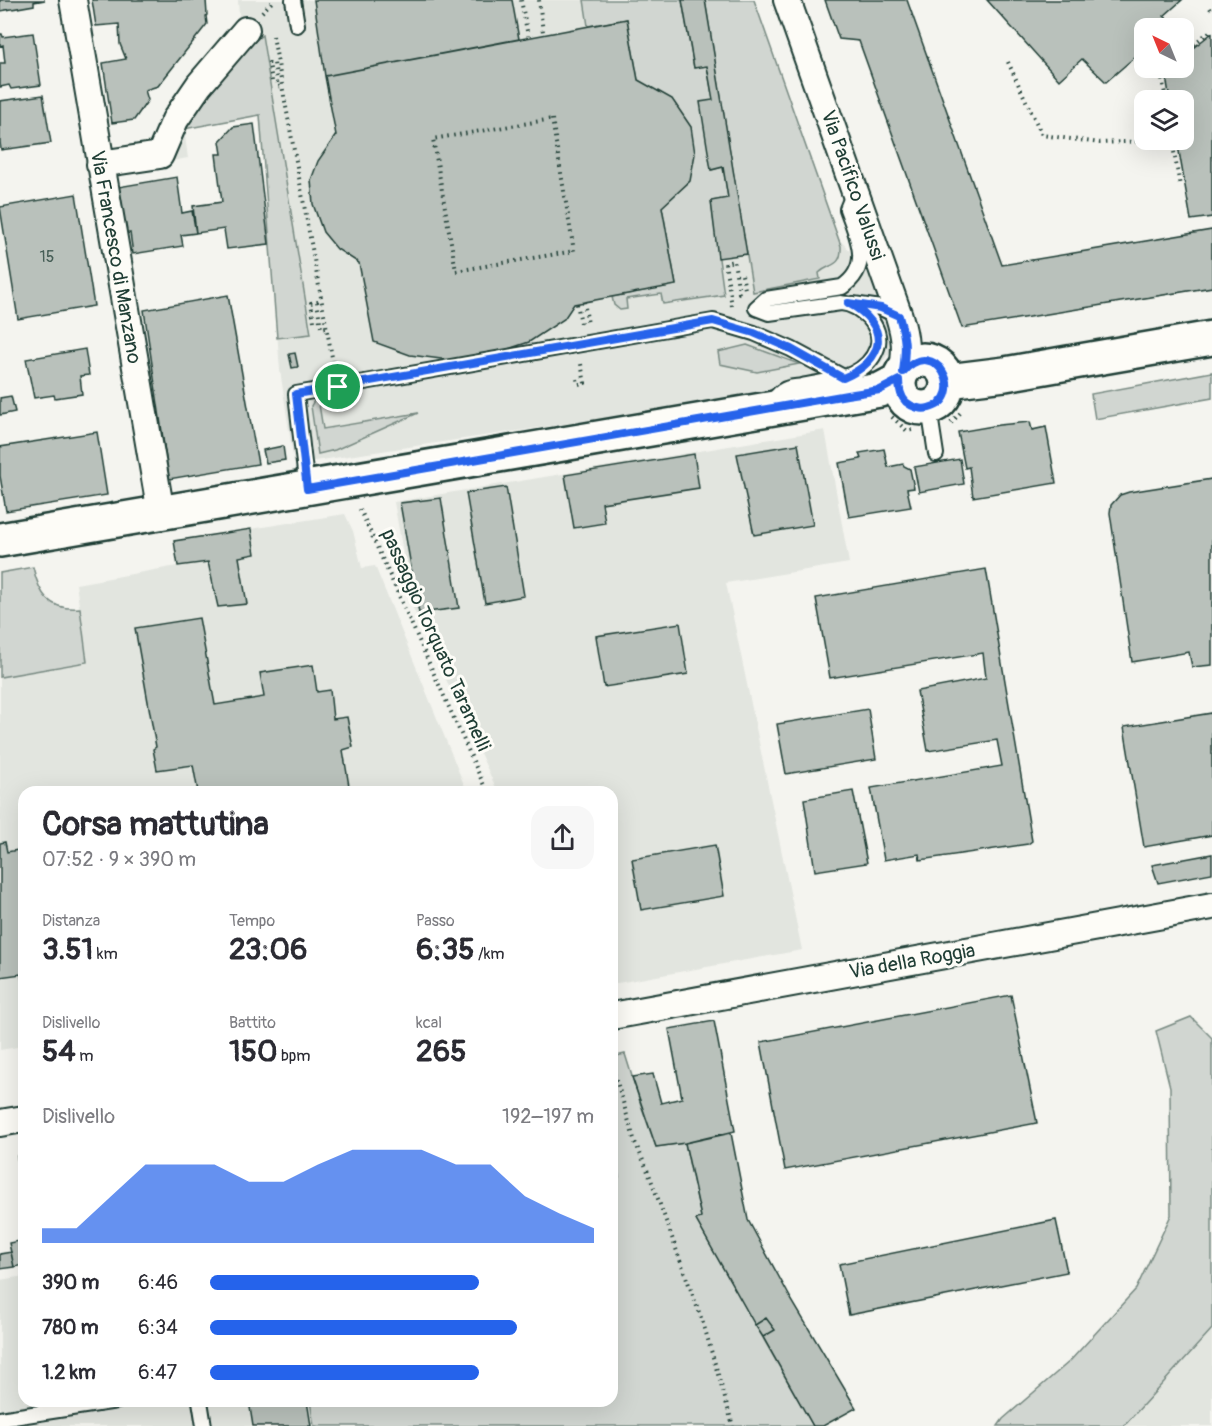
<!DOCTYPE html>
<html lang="it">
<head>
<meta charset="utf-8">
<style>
	body { margin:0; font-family:Pangolin,sans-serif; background:#f7f7f7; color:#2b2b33; height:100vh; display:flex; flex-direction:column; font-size:22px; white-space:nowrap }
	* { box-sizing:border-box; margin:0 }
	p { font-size:20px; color:#7c7c81 }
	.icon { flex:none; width:33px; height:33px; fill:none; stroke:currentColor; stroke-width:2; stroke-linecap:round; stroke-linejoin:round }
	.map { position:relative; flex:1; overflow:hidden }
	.side { position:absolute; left:18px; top:786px; width:600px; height:621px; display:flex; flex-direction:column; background:#fff; border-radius:18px; box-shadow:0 6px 24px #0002 }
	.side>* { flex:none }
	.needle { width:39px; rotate:317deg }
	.controls { position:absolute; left:1134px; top:18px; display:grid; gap:12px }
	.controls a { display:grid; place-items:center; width:60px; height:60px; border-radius:12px; background:#fff; box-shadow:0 6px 24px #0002; font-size:30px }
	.pin { position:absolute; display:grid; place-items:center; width:51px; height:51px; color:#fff; margin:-26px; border:3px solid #fff; border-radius:50%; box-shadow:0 2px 6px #0007 }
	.round { display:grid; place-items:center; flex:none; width:63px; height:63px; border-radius:18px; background:#f7f7f7 }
	.summary { display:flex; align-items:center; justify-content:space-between; height:102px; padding:0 24px }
	h1 { font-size:33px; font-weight:800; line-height:45px }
	.figures { display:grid; grid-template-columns:repeat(3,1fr); gap:9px; height:102px; padding:6px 24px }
	.figures div { display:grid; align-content:center }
	.figures b { font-size:30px; font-weight:800 }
	.figures small { font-size:16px; font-weight:400 }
	.figures p { font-size:16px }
	.chart { height:168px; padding:12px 24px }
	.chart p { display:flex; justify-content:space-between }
	.chart svg { width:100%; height:108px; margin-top:6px; fill:#2563eb; opacity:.7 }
	ul { padding:0 24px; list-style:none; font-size:20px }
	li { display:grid; grid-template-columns:96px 72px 1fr; align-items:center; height:45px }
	li i { height:15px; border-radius:8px; background:#2563eb }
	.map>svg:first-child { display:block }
	.built { fill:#e2e5df }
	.green { fill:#d1d6d1; stroke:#788a82; stroke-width:1.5 }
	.building { fill:#b9c1bb; stroke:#1f3d34; stroke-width:1.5 }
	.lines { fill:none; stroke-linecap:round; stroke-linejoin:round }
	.lane-casing { stroke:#1f3d34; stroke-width:18 }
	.street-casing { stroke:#1f3d34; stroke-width:30 }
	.secondary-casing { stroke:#1f3d34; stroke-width:38 }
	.path { stroke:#1f3d34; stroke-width:4; stroke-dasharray:1.5 4.5; stroke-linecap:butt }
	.lane { stroke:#fdfcf7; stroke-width:14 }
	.street { stroke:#fdfcf7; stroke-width:26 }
	.secondary { stroke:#fdfcf7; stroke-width:33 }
	.route-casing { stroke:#fff; stroke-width:12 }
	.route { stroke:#2563eb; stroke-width:8 }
	.labels { text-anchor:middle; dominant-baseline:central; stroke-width:6; stroke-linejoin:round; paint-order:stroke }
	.number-label { font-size:16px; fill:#465e56 }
	.street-label { font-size:20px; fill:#1f3d34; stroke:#fdfcf7 }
</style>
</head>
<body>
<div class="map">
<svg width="1212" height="1426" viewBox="0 0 1212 1426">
	<rect width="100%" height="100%" fill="#f4f4ef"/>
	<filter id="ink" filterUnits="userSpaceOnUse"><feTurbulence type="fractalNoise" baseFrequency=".0167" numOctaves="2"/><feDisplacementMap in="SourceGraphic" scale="12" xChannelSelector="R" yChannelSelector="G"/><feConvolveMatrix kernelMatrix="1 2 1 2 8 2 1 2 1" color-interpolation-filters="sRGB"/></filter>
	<g filter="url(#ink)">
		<path class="built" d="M 238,0 L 754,0 L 839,239 L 878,282 L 894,342 L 891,351 L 878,367 L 868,373 L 854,379 L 836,384 L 294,464 L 280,370 L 260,115 L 184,129 L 188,158 L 113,172 L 151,148 L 191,76 L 239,15 Z
			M 825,430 L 849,563 L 726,583 L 802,950 L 612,984 L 612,792 L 498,792 L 413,608 L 394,502 Z
			M 345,514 L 353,531 L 362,568 L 375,566 L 467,792 L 24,792 L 24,1046 L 0,1050 L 0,677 L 87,662 L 76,584 L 177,566 L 174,541 Z
			M 24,1276 L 24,1401 L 310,1401 L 314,1426 L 0,1426 L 0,1280 Z
			M 1212,1330 L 1212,1426 L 1124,1426 Z"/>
		<path class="green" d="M 584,0 L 682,0 L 694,68 L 707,66 L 713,100 L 712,170 L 723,167 L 728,198 L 711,201 L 724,295 L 663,304 L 661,294 L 626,299 L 627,309 L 620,310 L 614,305 L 612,297 L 676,285 L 662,207 L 691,127 L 672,99 L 638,80 L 627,19 L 588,26 Z
			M 705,0 L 754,0 L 841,246 C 842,268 829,263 819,273 L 820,279 L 753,292 Z
			M 262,35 L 311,334 L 277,338 L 260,115 L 184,129 C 206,96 231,61 262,35 Z
			M 747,345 L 799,364 L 757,372 L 720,364 L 718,352 Z
			M 1212,372 L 1212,398 L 1095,419 L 1091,394 Z
			M 318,398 L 323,429 L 418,413 L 335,450 L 318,454 L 311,406 L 315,399 Z
			M 33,567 C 39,594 49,611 80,608 L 87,662 L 0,677 L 0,573 Z
			M 1191,1017 L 1212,1038 L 1212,1329 L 1124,1426 L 998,1426 L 1003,1419 L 1070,1361 L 1136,1289 L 1171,1215 L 1170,1087 L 1156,1031 Z
			M 625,1054 L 641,1105 L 656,1147 L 685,1143 L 701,1217 L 696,1220 L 813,1426 L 314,1426 L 310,1401 L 612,1401 L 612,1179 L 619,1177 L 612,1142 L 612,1057 Z"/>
		<path class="building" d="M 0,0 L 45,0 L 34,2 L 34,5 L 0,11 Z
			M 92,0 L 206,0 L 207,15 L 206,16 L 207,24 L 158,86 L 145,90 L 148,100 L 134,120 L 112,123 L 103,63 L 126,59 L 120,44 L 119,24 L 96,26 Z
			M 314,0 L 512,0 L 519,39 L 325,76 Z
			M 682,0 L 705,0 L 747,254 L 718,258 L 711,201 L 728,198 L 723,167 L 711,170 L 700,102 L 713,100 L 707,66 L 694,68 Z
			M 825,0 L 907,0 L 1002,265 L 1212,230 L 1212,287 L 962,328 L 859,41 L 839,39 Z
			M 987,0 L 1182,0 L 1164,16 L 1176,26 L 1173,28 L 1144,28 L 1144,49 L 1106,82 L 1082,59 L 1059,80 Z
			M 627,19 L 638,80 L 672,99 L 691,127 L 695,154 L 690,181 L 662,207 L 676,285 L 574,304 L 564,319 L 529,342 L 490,355 L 449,360 L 410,355 L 374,342 L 359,263 L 337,249 L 323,232 L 313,204 L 311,180 L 318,161 L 336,135 L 325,76 Z
			M 33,33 L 41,85 L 11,89 L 9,85 L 0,87 L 0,63 L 5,63 L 3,45 L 0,46 L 0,34 L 2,34 L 3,37 Z
			M 1212,33 L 1212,217 L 1191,220 L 1177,140 L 1184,140 L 1184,100 L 1170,100 L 1165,70 L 1168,68 L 1184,68 L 1184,55 Z
			M 43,95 L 51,143 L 1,150 L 0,142 L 0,101 Z
			M 254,124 L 269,244 L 227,249 L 224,229 L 196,233 L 193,206 L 222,202 L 216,154 L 222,154 L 220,141 L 233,127 Z
			M 177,177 L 182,213 L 192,211 L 196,233 L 181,235 L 183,246 L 133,254 L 130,233 L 125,234 L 118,187 Z
			M 76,194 L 94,306 L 18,319 L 0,207 Z
			M 228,295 L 258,464 L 169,479 L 144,310 Z
			M 85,349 L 89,375 L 80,376 L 82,394 L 55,398 L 54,395 L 34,398 L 26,359 Z
			M 295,353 L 298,367 L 292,368 L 289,354 Z
			M 11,396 L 15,412 L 0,415 L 0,398 Z
			M 1030,422 L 1032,430 L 1046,427 L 1056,483 L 973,497 L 969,467 L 965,468 L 958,432 L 999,425 Z
			M 97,432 L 107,495 L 6,511 L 0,476 L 0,447 Z
			M 798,444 L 813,525 L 754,535 L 737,454 Z
			M 283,446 L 285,460 L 266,463 L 263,450 Z
			M 884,449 L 888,467 L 903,464 L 904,466 L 910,469 L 914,488 L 907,489 L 911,507 L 849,517 L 839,463 L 861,459 L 859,453 Z
			M 694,454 L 699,488 L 602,503 L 605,523 L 574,528 L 565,475 Z
			M 960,459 L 964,484 L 919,492 L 914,467 Z
			M 1212,479 L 1212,665 L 1192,667 L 1189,652 L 1132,662 L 1110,513 L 1111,505 L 1120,495 L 1129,492 Z
			M 506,487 L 524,596 L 485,603 L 466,493 Z
			M 441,498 L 459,608 L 419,613 L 400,503 Z
			M 251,529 L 255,554 L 239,557 L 247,604 L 218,607 L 208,562 L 178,566 L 174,541 Z
			M 986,569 L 1032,841 L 1028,844 L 920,860 L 919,854 L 884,860 L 871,788 L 1002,766 L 997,740 L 928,751 L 917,691 L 986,678 L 983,653 L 830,678 L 816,598 Z
			M 199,618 L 215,705 L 264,697 L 260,673 L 313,665 L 317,692 L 330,690 L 333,719 L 347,717 L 353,747 L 343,750 L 350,792 L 198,792 L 193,765 L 157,770 L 153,749 L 156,747 L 135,628 Z
			M 680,623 L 688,674 L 604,687 L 596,636 Z
			M 868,709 L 876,759 L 786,774 L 777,724 Z
			M 1212,713 L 1212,835 L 1144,847 L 1124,727 Z
			M 853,791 L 867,863 L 815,871 L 804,799 Z
			M 5,842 L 7,852 L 24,849 L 24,982 L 22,982 L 21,974 L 0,977 L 0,843 Z
			M 715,845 L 724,896 L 641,910 L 632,859 Z
			M 1212,854 L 1212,873 L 1158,883 L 1152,865 Z
			M 1011,995 L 1037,1123 L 785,1170 L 761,1042 Z
			M 714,1021 L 735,1131 L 685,1143 L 656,1147 L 632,1077 L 653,1074 L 661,1103 L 682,1098 L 669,1029 Z
			M 731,1133 L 748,1220 L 791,1299 L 856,1408 L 823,1426 L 813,1426 L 763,1337 L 775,1330 L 766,1318 L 755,1325 L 696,1220 L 701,1217 L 685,1143 Z
			M 24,1155 L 24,1204 L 17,1156 Z
			M 1056,1220 L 1067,1272 L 849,1315 L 839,1264 Z
			M 24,1240 L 24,1265 L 14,1267 L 9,1243 Z
			M 11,1252 L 14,1267 L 0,1269 L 0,1254 Z
			M 766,1318 L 775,1330 L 763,1337 L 755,1325 Z
			M 249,1401 L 307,1401 L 311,1426 L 253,1426 Z"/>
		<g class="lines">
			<g class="lane-casing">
				<path id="lane" d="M 293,0 L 297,25
					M 853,304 L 881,308 L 898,316
					M 771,403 C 774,399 779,392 784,390 C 788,387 797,387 802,386 C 830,380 866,379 877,348 C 881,337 876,326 869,318 C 861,310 853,304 841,303 L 769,313 L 756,308 L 766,299 L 842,287 C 873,266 857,237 847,209 L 854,192
					M 929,408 L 936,454
					M 307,489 L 296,394 L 713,321 L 754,333 L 791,349 L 862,387
					M 200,1401 L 204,1426
					M 0,1419 L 117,1401"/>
			</g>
			<g class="street-casing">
				<path id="street" d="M 73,0 L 161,513
					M 787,0 L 899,316 C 906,339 906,348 903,372
					M 100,164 L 160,155 L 175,120 L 199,85 L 246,30
					M 612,1016 L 1212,906
					M 0,1123 L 24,1119"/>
			</g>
			<g class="secondary-casing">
				<path id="secondary" d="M899 384a24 24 0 1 1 48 0a24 24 0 1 1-48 0Z
					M 947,379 L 956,380 L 1005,374 L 1212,338
					M 0,540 L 880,390 L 899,380"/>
			</g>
			<path class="path" d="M 521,0 L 528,36
				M 539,0 L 543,32
				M 1210,8 L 1212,11
				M 262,12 L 273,1
				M 273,36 L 334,368
				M 1184,51 L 1212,30
				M 1008,62 L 1042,135 L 1100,143 L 1171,140
				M 1164,68 L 1161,72 L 1166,100
				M 272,81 L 269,63 L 274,63 L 278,87 L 282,86
				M 552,119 L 574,251 L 456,271 L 433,139 Z
				M 1172,140 L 1180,186
				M 742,275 L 745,289
				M 584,302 L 588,324
				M 577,304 L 581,323
				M 732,306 L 725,263 L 734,261 L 739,293 L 741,293
				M 314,321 L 311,303 L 317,302 L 321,328 L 327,327
				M 577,379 L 578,384 L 585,383 L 581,364
				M 892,417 L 907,431 L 912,430
				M 951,423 L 962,411
				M 360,509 L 487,792
				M 612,1068 L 617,1082 L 635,1142 L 649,1174 L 704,1326 L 733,1426"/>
			<use href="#lane" class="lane"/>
			<use href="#street" class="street"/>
			<use href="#secondary" class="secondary"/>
		</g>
	</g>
	<g class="lines" filter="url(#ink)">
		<g class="route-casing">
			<path id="route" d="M 848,303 L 881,308 L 899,316 C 906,340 906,347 903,372 C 935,334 969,398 929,408 C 921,410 912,407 906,402 C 900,396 899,388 899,380 L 880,390 L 847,395 L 307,489 L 296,394 L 713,321 L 754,333 L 791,349 L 843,378 C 886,360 891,326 848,303 Z"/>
		</g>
		<use href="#route" class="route"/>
	</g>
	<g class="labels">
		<g class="number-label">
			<text x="47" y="257">15</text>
		</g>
		<g class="street-label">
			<text transform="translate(853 185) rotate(71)">Via Pacifico Valussi</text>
			<text transform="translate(116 257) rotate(80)">Via Francesco di Manzano</text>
			<text transform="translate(436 640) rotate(66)">passaggio Torquato Taramelli</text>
			<text transform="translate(912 961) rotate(-10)">Via della Roggia</text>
		</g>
	</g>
</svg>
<div class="controls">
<a><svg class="needle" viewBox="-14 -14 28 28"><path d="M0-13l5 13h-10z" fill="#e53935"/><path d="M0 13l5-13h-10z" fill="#7c7c81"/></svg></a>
<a><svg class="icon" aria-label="layers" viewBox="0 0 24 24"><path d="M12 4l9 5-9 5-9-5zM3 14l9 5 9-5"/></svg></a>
</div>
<div class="pin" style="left:338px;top:387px;background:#1e9e55"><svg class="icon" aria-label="arrive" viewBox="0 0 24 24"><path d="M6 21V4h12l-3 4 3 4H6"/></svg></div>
<section class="side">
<div class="summary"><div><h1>Corsa mattutina</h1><p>07:52 · 9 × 390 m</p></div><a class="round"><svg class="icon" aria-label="share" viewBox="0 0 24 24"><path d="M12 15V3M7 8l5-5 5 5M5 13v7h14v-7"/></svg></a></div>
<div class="figures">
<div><p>Distanza</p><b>3.51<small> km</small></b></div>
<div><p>Tempo</p><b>23:06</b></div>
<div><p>Passo</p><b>6:35<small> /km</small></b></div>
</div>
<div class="figures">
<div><p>Dislivello</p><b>54<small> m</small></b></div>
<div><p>Battito</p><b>150<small> bpm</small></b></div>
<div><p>kcal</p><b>265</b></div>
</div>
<div class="chart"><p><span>Dislivello</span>192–197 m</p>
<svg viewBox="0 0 160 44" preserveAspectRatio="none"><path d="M0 44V38L10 38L20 25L30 12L40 12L50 12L60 19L70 19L80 12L90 6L100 6L110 6L120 12L130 12L140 25L150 32L160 38V44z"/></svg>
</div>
<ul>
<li><b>390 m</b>6:46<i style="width:70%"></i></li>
<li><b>780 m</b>6:34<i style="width:80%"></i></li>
<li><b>1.2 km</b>6:47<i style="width:70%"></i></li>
</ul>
</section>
</div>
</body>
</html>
